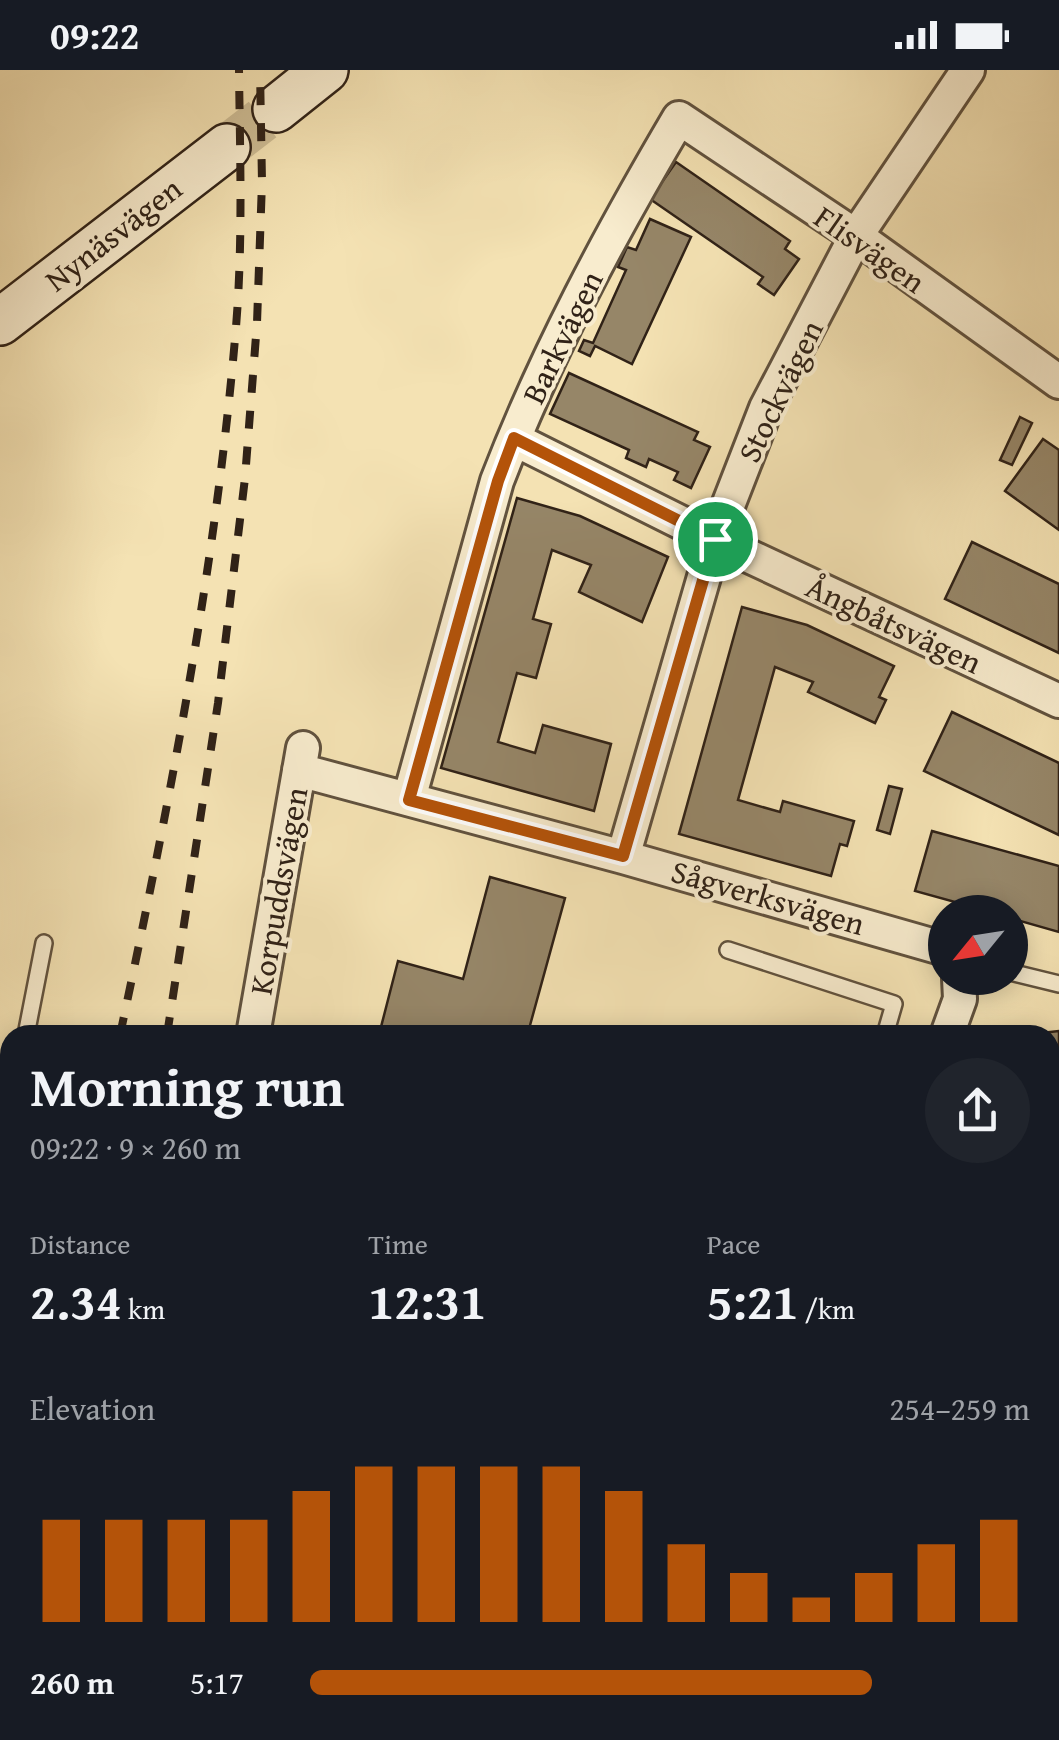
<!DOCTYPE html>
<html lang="en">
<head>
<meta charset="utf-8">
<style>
	body { margin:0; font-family:"Gentium Book Plus",serif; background:#20242c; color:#f1f3f6; height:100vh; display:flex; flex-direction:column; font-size:38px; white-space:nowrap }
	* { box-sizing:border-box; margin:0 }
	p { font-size:32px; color:#9ea1a6 }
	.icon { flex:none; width:55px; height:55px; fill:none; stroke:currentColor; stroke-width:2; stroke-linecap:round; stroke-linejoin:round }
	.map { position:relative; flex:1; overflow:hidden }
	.details { position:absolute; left:0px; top:955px; width:1060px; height:715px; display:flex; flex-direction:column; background:#171b24; border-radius:30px 30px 0 0; box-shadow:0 5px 25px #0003 }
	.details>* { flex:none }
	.needle { width:65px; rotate:240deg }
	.tools { position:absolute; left:928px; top:825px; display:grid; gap:20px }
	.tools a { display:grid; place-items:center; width:100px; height:100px; border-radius:50%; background:#171b24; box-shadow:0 5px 25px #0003; font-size:50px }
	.pin { position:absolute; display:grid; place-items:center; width:85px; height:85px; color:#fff; margin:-42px; border:5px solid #fff; border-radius:50%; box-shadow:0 2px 10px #0007 }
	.round { display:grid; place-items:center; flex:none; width:105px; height:105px; border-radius:52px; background:#20242c }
	.headline { display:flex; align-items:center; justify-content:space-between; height:170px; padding:0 30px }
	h1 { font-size:55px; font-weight:700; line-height:75px }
	.figures { display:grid; grid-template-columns:repeat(3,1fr); gap:15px; height:170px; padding:10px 30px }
	.figures div { display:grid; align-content:center }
	.figures b { font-size:50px; font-weight:700 }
	.figures small { font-size:28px; font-weight:400 }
	.figures p { font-size:28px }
	.chart { height:280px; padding:20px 30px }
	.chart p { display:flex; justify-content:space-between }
	.chart svg { width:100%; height:180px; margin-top:10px; stroke:#b45309; stroke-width:6 }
	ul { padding:0 30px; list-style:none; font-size:32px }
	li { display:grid; grid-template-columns:160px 120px 1fr; align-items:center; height:75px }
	li i { height:25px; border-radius:12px; background:#b45309 }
	.status { display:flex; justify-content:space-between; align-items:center; height:70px; padding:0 50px; background:#171b24; direction:ltr }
	.status svg { height:28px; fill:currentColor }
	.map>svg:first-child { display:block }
	.park { fill:url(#park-dots); stroke:#827258; stroke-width:2.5 }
	.building { fill:#968668; stroke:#302217; stroke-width:2.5 }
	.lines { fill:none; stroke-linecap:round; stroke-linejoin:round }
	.secondary-tunnel { stroke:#cdbc94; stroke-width:45; stroke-dasharray:45 22; stroke-linecap:butt }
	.lane-casing { stroke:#61523e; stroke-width:20 }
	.street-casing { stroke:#61523e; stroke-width:38 }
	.secondary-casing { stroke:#302217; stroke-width:50 }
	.lane { stroke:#f8ecce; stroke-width:15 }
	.street { stroke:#f8ecce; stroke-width:32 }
	.secondary { stroke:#f8ecce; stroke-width:45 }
	.rail { stroke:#302217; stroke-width:8; stroke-dasharray:18 18; stroke-linecap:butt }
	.route-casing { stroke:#fff; stroke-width:20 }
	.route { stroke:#b45309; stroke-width:12 }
	.labels { text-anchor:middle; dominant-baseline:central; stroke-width:8; stroke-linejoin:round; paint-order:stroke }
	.street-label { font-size:32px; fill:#302217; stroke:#f8ecce }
</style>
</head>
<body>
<div class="status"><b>09:22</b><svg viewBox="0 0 49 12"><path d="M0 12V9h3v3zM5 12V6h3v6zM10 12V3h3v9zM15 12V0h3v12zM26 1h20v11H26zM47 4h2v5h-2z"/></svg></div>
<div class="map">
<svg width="1059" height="1670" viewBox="0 0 1059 1670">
	<defs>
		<pattern id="park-dots" width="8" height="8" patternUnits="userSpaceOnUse" patternTransform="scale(2.5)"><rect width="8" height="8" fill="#d3c198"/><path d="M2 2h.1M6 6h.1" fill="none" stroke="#b5a682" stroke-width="1.8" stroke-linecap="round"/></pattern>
	</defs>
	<rect width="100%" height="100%" fill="#f4e2b3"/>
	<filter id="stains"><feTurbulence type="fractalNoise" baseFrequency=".002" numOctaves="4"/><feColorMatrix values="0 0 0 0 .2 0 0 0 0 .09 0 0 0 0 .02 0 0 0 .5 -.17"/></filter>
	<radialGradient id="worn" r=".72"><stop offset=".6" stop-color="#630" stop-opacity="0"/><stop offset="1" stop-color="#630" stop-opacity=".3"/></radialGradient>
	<path class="park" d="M 1059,1144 L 1059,1626 L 1050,1640 L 1050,1179 Z
		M 925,1660 L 1038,1660 L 1033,1670 L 923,1670 Z"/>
	<path class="building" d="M 676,92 L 790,171 L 785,179 L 799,189 L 774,225 L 758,214 L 763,207 L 650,129 Z
		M 650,149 L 691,167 L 632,294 L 595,276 L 590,286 L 579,281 L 584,270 L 593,273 L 626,200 L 618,197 L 627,177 L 636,180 Z
		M 569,303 L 698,362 L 694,370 L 710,377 L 691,418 L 674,410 L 678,402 L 649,389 L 646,397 L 626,388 L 629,380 L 550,344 Z
		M 1020,347 L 1032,353 L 1012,395 L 1000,390 Z
		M 1043,369 L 1059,380 L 1059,460 L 1005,421 Z
		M 517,428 L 580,446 L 668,487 L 642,552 L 579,522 L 591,495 L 552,480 L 533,549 L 551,554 L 536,608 L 517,603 L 498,672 L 535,683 L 543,655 L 611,674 L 594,741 L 441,698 Z
		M 972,472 L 1059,514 L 1059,583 L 945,529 Z
		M 742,537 L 807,555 L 894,596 L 879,627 L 886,630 L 875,653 L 808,622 L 813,612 L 775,597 L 738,730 L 780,742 L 783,731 L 854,751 L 847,776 L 840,774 L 831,806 L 679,764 Z
		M 952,642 L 1059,693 L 1059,765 L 924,701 Z
		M 889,716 L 902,719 L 890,764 L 877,760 Z
		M 932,761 L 1059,796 L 1059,862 L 1010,848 L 1010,842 L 991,842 L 915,821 Z
		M 490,807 L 565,828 L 529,959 L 532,965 L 394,965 L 395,961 L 381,957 L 398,891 L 463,909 Z
		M 1059,961 L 1059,1016 L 1050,1017 L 1050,965 L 1023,965 Z
		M 1,1168 L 10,1175 L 9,1206 L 0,1198 Z
		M 103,1660 L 134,1660 L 133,1670 L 102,1670 Z
		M 372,1660 L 405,1660 L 415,1670 L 383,1670 Z"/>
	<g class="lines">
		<path class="secondary-tunnel" d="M 227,77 L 276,39"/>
		<g class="lane-casing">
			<path id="lane" d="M 728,880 L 894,934 L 885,965
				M 1010,902 L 1059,914
				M 26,965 L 44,873
				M 0,1045 L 10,1037
				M 356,1670 L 356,1660"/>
		</g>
		<g class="street-casing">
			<path id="street" d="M 514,369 L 738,481 L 1059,631
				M 299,700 L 623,787 L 945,879
				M 409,729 L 497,411 C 546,284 610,165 679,48 L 856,166 L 1059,312
				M 623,787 L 715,469 L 766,338 L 856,166 L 968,0
				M 253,965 L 303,678
				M 947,965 L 960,929 L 959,908
				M 484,1660 L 488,1670
				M 596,1660 L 616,1670
				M 195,1670 L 198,1660"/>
		</g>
		<g class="secondary-casing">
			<path id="secondary" d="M 276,39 L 325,0
				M 0,252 L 227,77"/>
		</g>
		<use href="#lane" class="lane"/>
		<use href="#street" class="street"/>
		<use href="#secondary" class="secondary"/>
		<path class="rail" d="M 120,965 C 170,730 216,496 236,257 C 243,172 240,86 239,0
			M 167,965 L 218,633 L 245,408 L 257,253 L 262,112 L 260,0
			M 0,1544 L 10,1496
			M 37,1670 L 40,1660"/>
	</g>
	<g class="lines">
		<g class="route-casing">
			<path id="route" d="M 514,368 L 715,469 L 623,786 L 409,730 L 498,411 Z"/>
		</g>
		<use href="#route" class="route"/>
	</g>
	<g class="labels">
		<g class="street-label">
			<text transform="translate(113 164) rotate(-38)">Nynäsvägen</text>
			<text transform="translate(870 179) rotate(35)">Flisvägen</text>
			<text transform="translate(562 267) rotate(-64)">Barkvägen</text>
			<text transform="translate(780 321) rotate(-64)">Stockvägen</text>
			<text transform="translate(894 554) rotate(25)">Ångbåtsvägen</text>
			<text transform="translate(278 821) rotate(-80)">Korpuddsvägen</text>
			<text transform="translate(768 827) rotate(16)">Sågverksvägen</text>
		</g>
	</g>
	<rect width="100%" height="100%" filter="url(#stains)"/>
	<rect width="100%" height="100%" fill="url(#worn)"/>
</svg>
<div class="tools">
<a><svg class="needle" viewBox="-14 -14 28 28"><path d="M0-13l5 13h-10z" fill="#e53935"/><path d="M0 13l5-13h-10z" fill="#9ea1a6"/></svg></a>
</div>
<div class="pin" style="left:715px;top:469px;background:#1e9e55"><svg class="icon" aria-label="arrive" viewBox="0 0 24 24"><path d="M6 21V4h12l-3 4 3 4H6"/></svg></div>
<section class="details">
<div class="headline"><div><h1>Morning run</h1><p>09:22 · 9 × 260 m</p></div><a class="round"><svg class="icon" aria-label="share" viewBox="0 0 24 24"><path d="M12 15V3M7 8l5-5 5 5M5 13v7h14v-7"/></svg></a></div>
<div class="figures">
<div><p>Distance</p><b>2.34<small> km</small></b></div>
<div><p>Time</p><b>12:31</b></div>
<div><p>Pace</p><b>5:21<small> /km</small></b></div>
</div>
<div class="chart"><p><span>Elevation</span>254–259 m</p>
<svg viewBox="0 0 160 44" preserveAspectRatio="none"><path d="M5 44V19M15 44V19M25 44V19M35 44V19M45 44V12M55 44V6M65 44V6M75 44V6M85 44V6M95 44V12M105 44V25M115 44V32M125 44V38M135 44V32M145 44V25M155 44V19"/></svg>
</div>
<ul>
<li><b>260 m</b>5:17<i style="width:78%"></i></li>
</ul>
</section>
</div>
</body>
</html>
